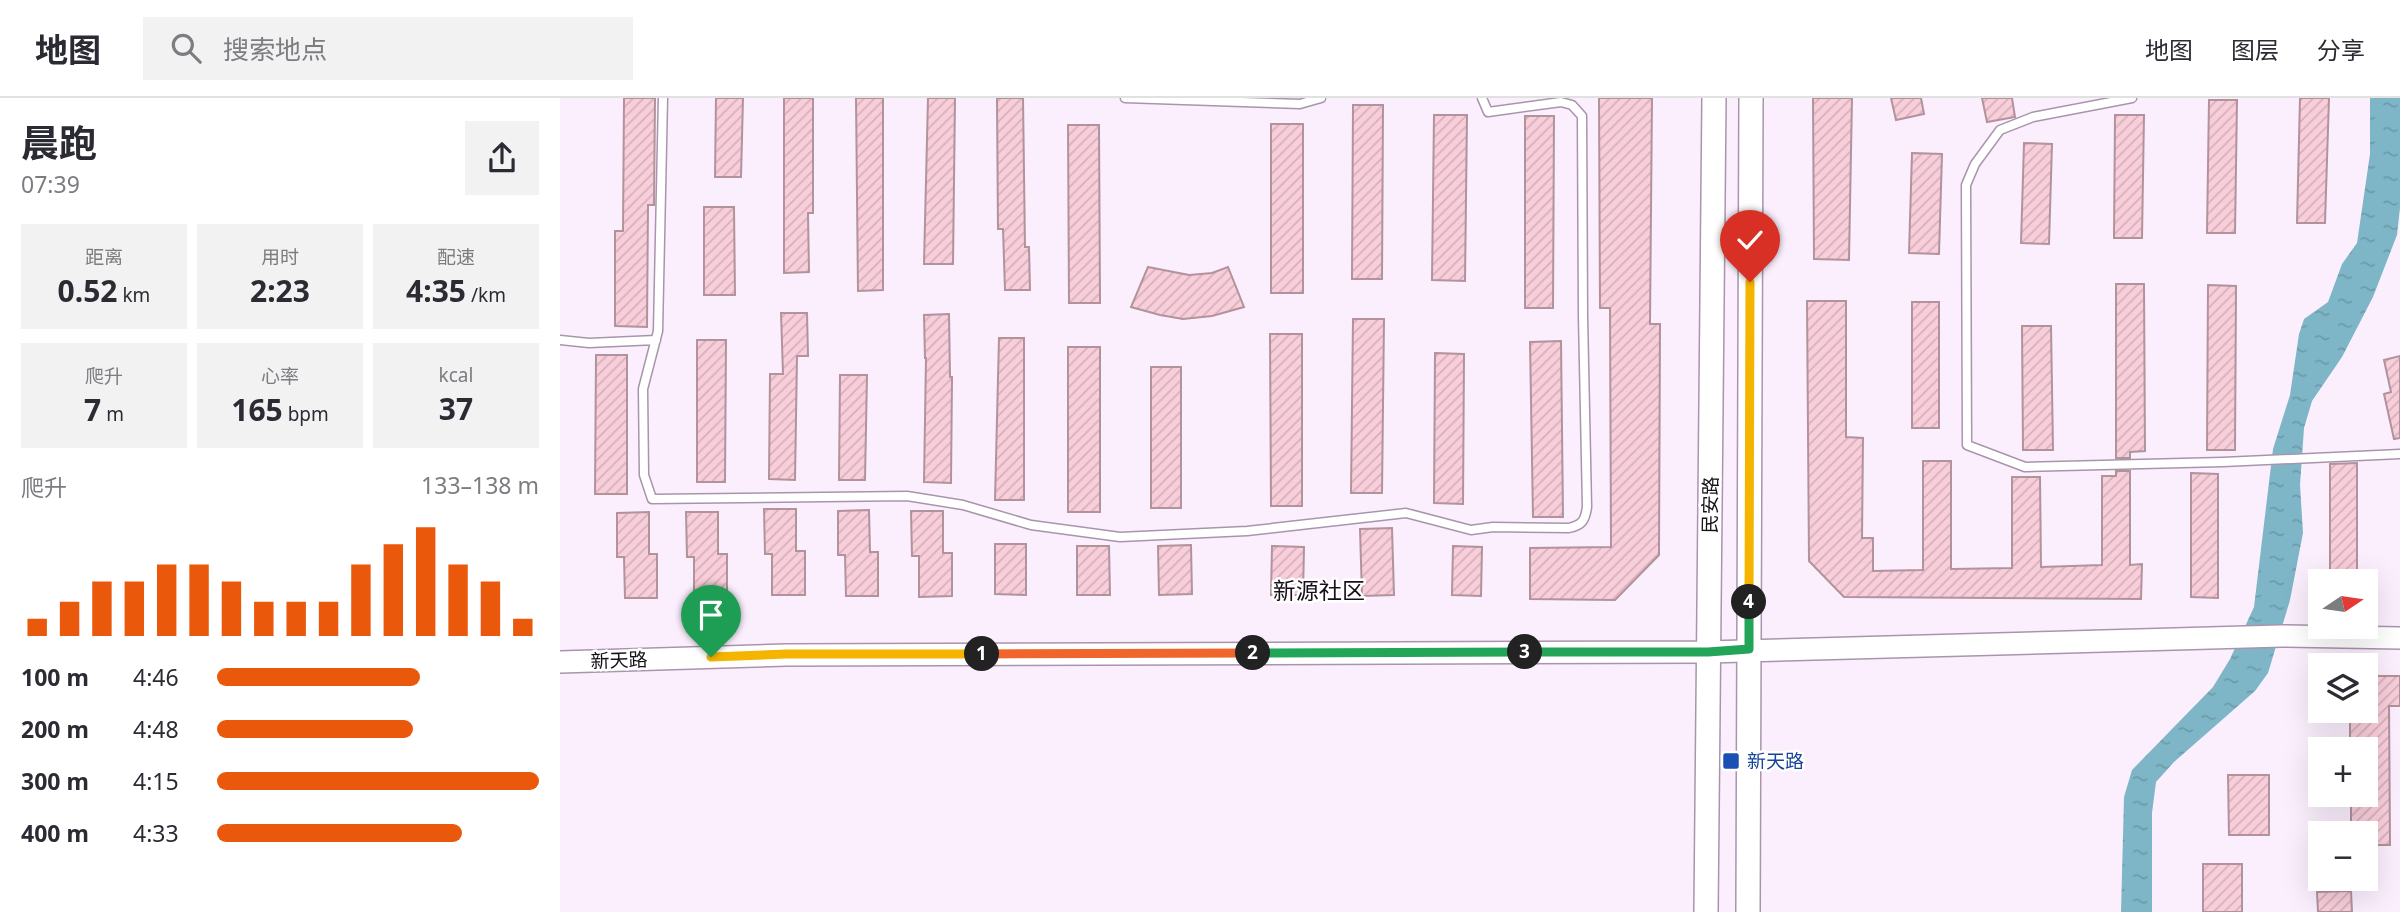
<!DOCTYPE html>
<html lang="zh">
<head>
<meta charset="utf-8">
<style>
	body { margin:0; font-family:"Noto Sans","Noto Sans SC",sans-serif; background:#f2f2f3; color:#2b2b33; height:100vh; display:flex; flex-direction:column; font-size:26px; white-space:nowrap }
	* { box-sizing:border-box; margin:0 }
	p { font-size:23px; color:#7c7c81 }
	.icon { flex:none; width:38px; height:38px; fill:none; stroke:currentColor; stroke-width:2; stroke-linecap:round; stroke-linejoin:round }
	.map { position:relative; flex:1; overflow:hidden }
	.side { display:flex; flex-direction:column; background:#fff; width:560px }
	.side>* { flex:none }
	.needle { width:46px; rotate:77deg }
	.controls { position:absolute; left:1748px; top:471px; display:grid; gap:14px }
	.controls a { display:grid; place-items:center; width:70px; height:70px; border-radius:0px; background:#fff; box-shadow:0 7px 28px #0002; font-size:35px }
	.pin { position:absolute; display:grid; place-items:center; width:60px; height:60px; color:#fff; margin:-72px -30px; border-radius:50% 50% 50% 0; rotate:-45deg; box-shadow:0 0 7px #0007 }
	.pin .icon { rotate:45deg }
	.km { position:absolute; width:35px; height:35px; margin:-18px; border-radius:50%; background:#222; color:#fff; font-size:19px; line-height:35px; text-align:center }
	.round { display:grid; place-items:center; flex:none; width:74px; height:74px; border-radius:0px; background:#f2f2f3 }
	.summary { display:flex; align-items:center; justify-content:space-between; height:119px; padding:0 21px }
	h1 { font-size:38px; font-weight:700; line-height:52px }
	.figures { display:grid; grid-template-columns:repeat(3,1fr); gap:10px; height:119px; padding:7px 21px }
	.figures div { display:grid; align-content:center; border-radius:0px; background:#f2f2f3; text-align:center }
	.figures b { font-size:30px; font-weight:700 }
	.figures small { font-size:19px; font-weight:400 }
	.figures p { font-size:19px }
	.chart { height:196px; padding:14px 21px }
	.chart p { display:flex; justify-content:space-between }
	.chart svg { width:100%; height:126px; margin-top:7px; stroke:#ea580c; stroke-width:6 }
	ul { padding:0 21px; list-style:none; font-size:23px }
	li { display:grid; grid-template-columns:112px 84px 1fr; align-items:center; height:52px }
	li i { height:18px; border-radius:9px; background:#ea580c }
	header { display:flex; align-items:center; gap:42px; box-sizing:border-box; height:98px; padding:0 35px; background:#fff; border-bottom:2px solid #e1e1e2 }
	header strong { font-size:33px }
	nav { display:flex; gap:38px; margin-inline-start:auto; font-size:24px }
	.search { width:490px; height:63px; background:#f2f2f3; display:flex; align-items:center; gap:18px; box-sizing:border-box; padding:0 24px; border-radius:0px; color:#7c7c81; font-size:26px }
	main { display:flex; flex:1; min-height:0 }
	.map>svg:first-child { display:block }
	.water { fill:url(#water-ripples) }
	.building { fill:url(#building-hatch); stroke:#b2929b; stroke-width:2 }
	.lines { fill:none; stroke-linecap:round; stroke-linejoin:round }
	.service-casing { stroke:#a895ac; stroke-width:11 }
	.tertiary-casing { stroke:#a895ac; stroke-width:24 }
	.secondary-casing { stroke:#a895ac; stroke-width:26 }
	.service { stroke:#fff; stroke-width:8 }
	.tertiary { stroke:#fff; stroke-width:21 }
	.secondary { stroke:#fff; stroke-width:23 }
	.split-1-casing { stroke:#fff; stroke-width:14 }
	.split-2-casing { stroke:#fff; stroke-width:14 }
	.split-3-casing { stroke:#fff; stroke-width:14 }
	.split-4-casing { stroke:#fff; stroke-width:14 }
	.split-5-casing { stroke:#fff; stroke-width:14 }
	.split-1 { stroke:#f5b400; stroke-width:9 }
	.split-2 { stroke:#f0652b; stroke-width:9 }
	.split-3 { stroke:#22a559; stroke-width:9 }
	.split-4 { stroke:#22a559; stroke-width:9 }
	.split-5 { stroke:#f5b400; stroke-width:9 }
	.transit-dot { fill:#1a4fb4; stroke:#fff; stroke-width:2.5 }
	.labels { text-anchor:middle; dominant-baseline:central; stroke-width:5; stroke-linejoin:round; paint-order:stroke }
	.street-label { font-size:19px; fill:#171019; stroke:#fff }
	.transit-label { font-size:19px; fill:#164399; stroke:#fff; text-anchor:start }
	.quarter-label { font-size:23px; fill:#171019; stroke:#fff }
</style>
</head>
<body>
<header>
<strong>地图</strong>
<div class="search"><svg class="icon" aria-label="search" viewBox="0 0 24 24"><circle cx="10" cy="10" r="6"/><path d="M15 15l6 6"/></svg>搜索地点</div>
<nav><a>地图</a><a>图层</a><a>分享</a></nav>
</header>
<main>
<section class="side">
<div class="summary"><div><h1>晨跑</h1><p>07:39</p></div><a class="round"><svg class="icon" aria-label="share" viewBox="0 0 24 24"><path d="M12 15V3M7 8l5-5 5 5M5 13v7h14v-7"/></svg></a></div>
<div class="figures">
<div><p>距离</p><b>0.52<small> km</small></b></div>
<div><p>用时</p><b>2:23</b></div>
<div><p>配速</p><b>4:35<small> /km</small></b></div>
</div>
<div class="figures">
<div><p>爬升</p><b>7<small> m</small></b></div>
<div><p>心率</p><b>165<small> bpm</small></b></div>
<div><p>kcal</p><b>37</b></div>
</div>
<div class="chart"><p><span>爬升</span>133–138 m</p>
<svg viewBox="0 0 160 44" preserveAspectRatio="none"><path d="M5 44V38M15 44V32M25 44V25M35 44V25M45 44V19M55 44V19M65 44V25M75 44V32M85 44V32M95 44V32M105 44V19M115 44V12M125 44V6M135 44V19M145 44V25M155 44V38"/></svg>
</div>
<ul>
<li><b>100 m</b>4:46<i style="width:63%"></i></li>
<li><b>200 m</b>4:48<i style="width:61%"></i></li>
<li><b>300 m</b>4:15<i style="width:100%"></i></li>
<li><b>400 m</b>4:33<i style="width:76%"></i></li>
</ul>
</section>
<div class="map">
<svg width="1840" height="814" viewBox="0 0 1840 814">
	<defs>
		<pattern id="water-ripples" width="26" height="14" patternUnits="userSpaceOnUse" patternTransform="scale(1.75)"><rect width="26" height="14" fill="#7eb6c7"/><path d="M2 4q2-2 4 0t4 0M15 11q2-2 4 0t4 0" fill="none" stroke="#6c9baa"/></pattern>
		<pattern id="building-hatch" width="6" height="6" patternUnits="userSpaceOnUse" patternTransform="scale(1.75)"><rect width="6" height="6" fill="#f9cedb"/><path d="M-1 1l2-2M0 6l6-6M5 7l2-2" fill="none" stroke="#d5b0bb"/></pattern>
	</defs>
	<rect width="100%" height="100%" fill="#fbeffe"/>
	<path class="water" d="M 1810,0 L 1840,0 L 1840,110 L 1837,137 L 1813,199 L 1782,259 L 1752,303 L 1744,330 L 1740,387 L 1743,435 L 1730,502 L 1708,575 L 1695,593 L 1614,664 L 1596,684 L 1592,715 L 1592,814 L 1561,814 L 1564,699 L 1572,672 L 1653,589 L 1670,561 L 1694,509 L 1713,351 L 1730,297 L 1739,236 L 1744,221 L 1768,204 L 1782,166 L 1797,145 L 1810,56 Z"/>
	<path class="building" d="M 64,0 L 95,0 L 94,107 L 88,107 L 87,229 L 55,228 L 55,133 L 63,133 Z
		M 156,0 L 183,0 L 181,79 L 155,79 Z
		M 224,0 L 253,0 L 253,115 L 248,115 L 249,174 L 224,175 Z
		M 296,0 L 323,0 L 323,192 L 298,193 Z
		M 368,0 L 395,0 L 393,166 L 364,166 Z
		M 437,0 L 463,0 L 465,149 L 469,149 L 470,192 L 445,192 L 443,131 L 438,131 Z
		M 1039,0 L 1092,0 L 1090,226 L 1100,226 L 1099,457 L 1055,502 L 970,501 L 970,450 L 1051,449 L 1050,210 L 1040,210 Z
		M 1253,0 L 1292,0 L 1289,162 L 1254,161 Z
		M 1331,0 L 1361,0 L 1364,16 L 1336,22 Z
		M 1422,0 L 1452,0 L 1455,19 L 1427,24 Z
		M 1740,0 L 1769,0 L 1765,125 L 1737,125 Z
		M 1649,2 L 1677,2 L 1675,135 L 1647,135 Z
		M 793,7 L 823,7 L 822,181 L 792,181 Z
		M 874,17 L 907,17 L 905,183 L 872,182 Z
		M 1555,17 L 1584,17 L 1582,140 L 1554,140 Z
		M 965,18 L 994,18 L 993,210 L 965,210 Z
		M 711,26 L 743,26 L 743,195 L 711,195 Z
		M 508,27 L 539,27 L 540,205 L 509,205 Z
		M 1464,45 L 1492,46 L 1489,146 L 1461,145 Z
		M 1352,55 L 1382,56 L 1379,156 L 1349,155 Z
		M 144,109 L 174,109 L 175,197 L 144,197 Z
		M 588,169 L 629,177 L 652,175 L 668,169 L 684,209 L 652,218 L 623,221 L 600,217 L 571,209 Z
		M 1556,186 L 1584,186 L 1585,353 L 1570,354 L 1570,360 L 1556,360 Z
		M 1648,187 L 1676,188 L 1675,352 L 1647,352 Z
		M 1247,203 L 1286,203 L 1286,339 L 1303,340 L 1302,440 L 1313,440 L 1313,473 L 1363,472 L 1363,363 L 1391,363 L 1391,471 L 1452,470 L 1452,379 L 1480,379 L 1481,469 L 1542,467 L 1542,378 L 1556,378 L 1556,373 L 1570,373 L 1570,467 L 1582,466 L 1581,501 L 1284,499 L 1249,463 Z
		M 1352,204 L 1379,204 L 1379,330 L 1352,330 Z
		M 221,215 L 247,215 L 248,258 L 237,258 L 235,382 L 209,381 L 210,276 L 223,276 Z
		M 389,216 L 390,279 L 392,279 L 391,385 L 364,384 L 366,260 L 365,260 L 364,217 Z
		M 793,221 L 824,221 L 822,395 L 791,395 Z
		M 1462,228 L 1491,228 L 1493,352 L 1463,352 Z
		M 710,236 L 742,236 L 742,408 L 711,408 Z
		M 439,240 L 464,240 L 464,402 L 435,402 Z
		M 137,242 L 166,242 L 165,384 L 137,384 Z
		M 1001,243 L 1003,419 L 973,419 L 970,244 Z
		M 508,249 L 540,249 L 540,414 L 508,414 Z
		M 875,255 L 904,256 L 903,406 L 874,405 Z
		M 36,257 L 67,257 L 67,396 L 35,396 Z
		M 1840,258 L 1840,340 L 1834,341 L 1824,296 L 1831,294 L 1824,262 Z
		M 591,269 L 621,269 L 621,410 L 591,410 Z
		M 280,277 L 307,277 L 305,382 L 279,382 Z
		M 1797,365 L 1797,483 L 1770,483 L 1770,366 Z
		M 1631,375 L 1658,376 L 1658,500 L 1631,499 Z
		M 204,411 L 236,411 L 236,453 L 245,453 L 245,497 L 212,497 L 212,456 L 205,456 Z
		M 309,412 L 310,454 L 318,454 L 318,498 L 286,498 L 285,457 L 278,457 L 278,413 Z
		M 351,413 L 383,413 L 383,455 L 392,455 L 392,498 L 359,499 L 359,458 L 352,458 Z
		M 89,414 L 89,456 L 97,456 L 97,500 L 65,500 L 64,459 L 57,459 L 57,415 Z
		M 126,414 L 158,414 L 158,456 L 167,456 L 167,499 L 134,499 L 134,459 L 127,459 Z
		M 832,430 L 834,497 L 802,498 L 800,431 Z
		M 435,446 L 466,446 L 466,497 L 435,496 Z
		M 631,447 L 632,496 L 599,497 L 598,448 Z
		M 517,448 L 549,448 L 550,497 L 517,497 Z
		M 712,448 L 744,449 L 743,497 L 711,497 Z
		M 893,448 L 922,449 L 921,498 L 892,497 Z
		M 1806,578 L 1840,578 L 1840,608 L 1829,608 L 1830,747 L 1806,747 L 1806,735 L 1791,735 L 1791,696 L 1806,696 L 1806,651 L 1790,651 L 1790,612 L 1806,612 Z
		M 1668,677 L 1709,677 L 1709,737 L 1669,737 Z
		M 1643,766 L 1682,766 L 1682,814 L 1643,814 Z
		M 1791,793 L 1792,814 L 1758,814 L 1757,794 Z"/>
	<g class="lines">
		<g class="service-casing">
			<path id="service" d="M 103,0 L 98,233 L 83,291 L 84,377 L 92,401 L 347,398 L 403,407 L 471,427 L 560,439 L 687,433 L 846,415 L 911,432 L 933,429 L 1009,430 C 1022,427 1025,423 1027,409 L 1023,218 L 1022,18 L 1012,7 L 1001,4 L 928,14 L 922,0
				M 565,0 L 740,6 L 761,0
				M 1572,0 L 1473,19 L 1440,32 L 1415,66 L 1406,87 L 1407,347 L 1465,369 L 1663,364 L 1840,356
				M 0,242 L 29,245 L 96,242"/>
		</g>
		<g class="tertiary-casing">
			<path id="tertiary" d="M 0,564 L 226,557 L 1148,554 L 1721,538 L 1840,540"/>
		</g>
		<g class="secondary-casing">
			<path id="secondary" d="M 1146,814 L 1154,0
				M 1188,814 L 1191,0"/>
		</g>
		<use href="#service" class="service"/>
		<use href="#tertiary" class="tertiary"/>
		<use href="#secondary" class="secondary"/>
	</g>
	<g class="lines">
		<g class="split-1-casing">
			<path id="split-1" d="M 151,559 L 226,556 L 422,556"/>
		</g>
		<g class="split-2-casing">
			<path id="split-2" d="M 422,556 L 693,555"/>
		</g>
		<g class="split-3-casing">
			<path id="split-3" d="M 693,555 L 965,554"/>
		</g>
		<g class="split-4-casing">
			<path id="split-4" d="M 965,554 L 1148,554 L 1189,551 L 1189,504"/>
		</g>
		<g class="split-5-casing">
			<path id="split-5" d="M 1189,504 L 1190,184"/>
		</g>
		<use href="#split-1" class="split-1"/>
		<use href="#split-2" class="split-2"/>
		<use href="#split-3" class="split-3"/>
		<use href="#split-4" class="split-4"/>
		<use href="#split-5" class="split-5"/>
	</g>
	<rect class="transit-dot" x="1162" y="654" width="18" height="18" rx="3.5"/>
	<g class="labels">
		<g class="street-label">
			<text transform="translate(1150 407) rotate(-89)">民安路</text>
			<text transform="translate(59 562) rotate(-2)">新天路</text>
		</g>
		<g class="transit-label">
			<text x="1187" y="663">新天路</text>
		</g>
		<g class="quarter-label">
			<text x="759" y="492">新源社区</text>
		</g>
	</g>
</svg>
<div class="controls">
<a><svg class="needle" viewBox="-14 -14 28 28"><path d="M0-13l5 13h-10z" fill="#e53935"/><path d="M0 13l5-13h-10z" fill="#7c7c81"/></svg></a>
<a><svg class="icon" aria-label="layers" viewBox="0 0 24 24"><path d="M12 4l9 5-9 5-9-5zM3 14l9 5 9-5"/></svg></a>
<a>+</a>
<a>−</a>
</div>
<div class="pin" style="left:151px;top:559px;background:#1e9e55"><svg class="icon" aria-label="arrive" viewBox="0 0 24 24"><path d="M6 21V4h12l-3 4 3 4H6"/></svg></div>
<div class="pin" style="left:1190px;top:184px;background:#d93025"><svg class="icon" aria-label="check" viewBox="0 0 24 24"><path d="M5 12l5 5 9-10"/></svg></div>
<b class="km" style="left:422px;top:556px">1</b>
<b class="km" style="left:693px;top:555px">2</b>
<b class="km" style="left:965px;top:554px">3</b>
<b class="km" style="left:1189px;top:504px">4</b>
</div>
</main>
</body>
</html>
